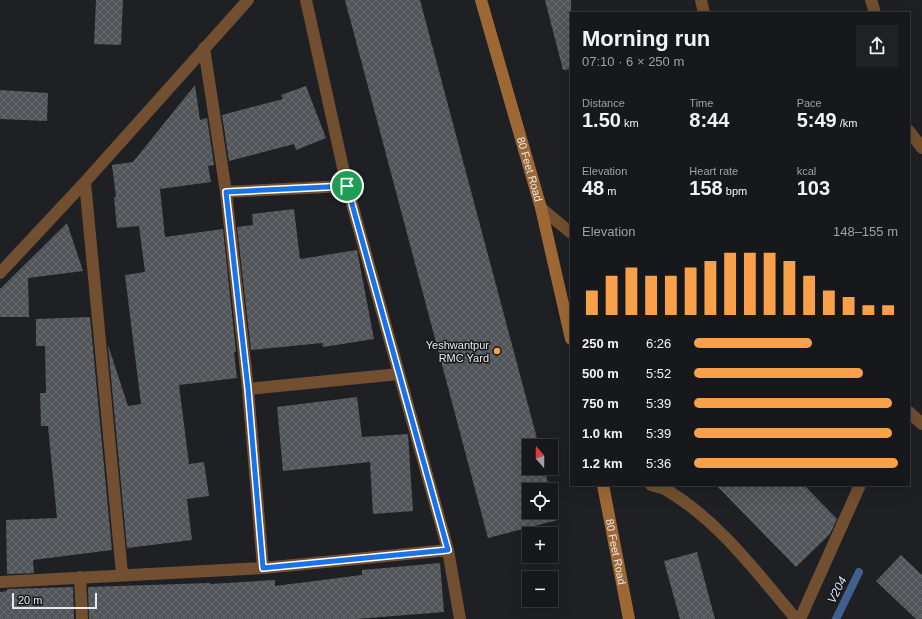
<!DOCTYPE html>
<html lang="en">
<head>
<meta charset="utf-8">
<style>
	body { margin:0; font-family:Arial,sans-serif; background:#1f2124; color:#f1f3f6; height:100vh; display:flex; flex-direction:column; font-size:15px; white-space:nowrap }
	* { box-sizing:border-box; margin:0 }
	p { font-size:13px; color:#9ea0a3 }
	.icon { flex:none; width:22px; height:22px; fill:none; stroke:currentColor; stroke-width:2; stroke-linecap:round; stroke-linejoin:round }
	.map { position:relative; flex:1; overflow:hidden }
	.details { position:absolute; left:570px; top:12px; width:340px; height:474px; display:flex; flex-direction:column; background:#16181b; border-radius:0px; box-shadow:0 4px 16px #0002,0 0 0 1px #35373a }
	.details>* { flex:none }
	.needle { width:26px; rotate:340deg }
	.controls { position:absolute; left:522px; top:439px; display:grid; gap:8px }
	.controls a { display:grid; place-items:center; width:36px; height:36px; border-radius:0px; background:#16181b; box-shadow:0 4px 16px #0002,0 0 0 1px #35373a; font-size:20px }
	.scale { position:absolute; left:12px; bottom:10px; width:85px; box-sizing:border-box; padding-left:4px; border:2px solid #e8e9ec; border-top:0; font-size:11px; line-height:14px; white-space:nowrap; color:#e8e9ec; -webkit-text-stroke:3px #15171a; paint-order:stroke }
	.pin { position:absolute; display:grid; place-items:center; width:34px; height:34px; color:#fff; margin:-17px; border:2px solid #fff; border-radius:50%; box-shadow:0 1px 4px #0007 }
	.round { display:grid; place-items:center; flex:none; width:42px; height:42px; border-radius:0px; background:#1f2124 }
	.overview { display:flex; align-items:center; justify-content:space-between; height:68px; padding:0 12px }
	h1 { font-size:22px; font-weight:600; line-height:30px }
	.stats { display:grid; grid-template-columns:repeat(3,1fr); gap:6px; height:68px; padding:4px 12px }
	.stats div { display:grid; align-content:center }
	.stats b { font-size:20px; font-weight:600 }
	.stats small { font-size:11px; font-weight:400 }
	.stats p { font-size:11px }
	.chart { height:112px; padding:8px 12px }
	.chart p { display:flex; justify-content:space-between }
	.chart svg { width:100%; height:72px; margin-top:4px; stroke:#f8a14a; stroke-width:6 }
	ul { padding:0 12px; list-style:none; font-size:13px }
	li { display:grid; grid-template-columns:64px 48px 1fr; align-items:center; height:30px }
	li i { height:10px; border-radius:5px; background:#f8a14a }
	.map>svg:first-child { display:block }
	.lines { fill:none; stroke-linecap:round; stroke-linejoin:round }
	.stream { stroke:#42608e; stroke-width:8 }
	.building { fill:url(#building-cross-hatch) }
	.street { stroke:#714f30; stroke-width:12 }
	.secondary { stroke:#9e6834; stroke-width:12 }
	.route-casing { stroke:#fff; stroke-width:8 }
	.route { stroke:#1a73e8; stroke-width:5 }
	.poi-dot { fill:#f8a14a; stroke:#15171a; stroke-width:1.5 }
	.labels { text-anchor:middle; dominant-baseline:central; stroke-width:3; stroke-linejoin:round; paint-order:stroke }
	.street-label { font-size:11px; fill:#e8e9ec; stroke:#15171a }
	.poi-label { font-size:11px; fill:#e8e9ec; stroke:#15171a; text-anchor:end }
	.water-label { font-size:12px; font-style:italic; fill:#d9e2f1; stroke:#15171a }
</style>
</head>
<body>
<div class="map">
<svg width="922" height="619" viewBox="0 0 922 619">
	<defs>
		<pattern id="building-cross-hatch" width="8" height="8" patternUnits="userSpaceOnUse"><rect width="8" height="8" fill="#515458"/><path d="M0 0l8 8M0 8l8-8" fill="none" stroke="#6a6d70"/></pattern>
	</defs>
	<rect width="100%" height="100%" fill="#1e2024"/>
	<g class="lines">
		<path class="stream" d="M 836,619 L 859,572"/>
	</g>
	<path class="building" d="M 96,0 L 123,0 L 121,45 L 94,44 Z
		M 345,0 L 420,0 L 539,446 L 529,446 L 529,468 L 544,468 L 550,490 L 529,490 L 529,512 L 551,512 L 551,493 L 558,520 L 488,538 Z
		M 545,0 L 571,0 L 571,69 L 563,70 Z
		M 195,85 L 200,120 L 207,118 L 214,165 L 208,166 L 211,182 L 160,189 L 165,237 L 223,229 L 236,352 L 234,352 L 237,378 L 179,385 L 189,464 L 204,462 L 209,496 L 187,499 L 192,540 L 127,548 L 108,345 L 128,406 L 141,404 L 125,275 L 145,272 L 139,226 L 117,228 L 114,197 L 116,197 L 112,165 L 133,162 Z
		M 306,86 L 326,138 L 296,150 L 294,144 L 229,161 L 222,115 L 283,99 L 281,95 Z
		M 0,90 L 48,93 L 47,121 L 0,119 Z
		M 294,209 L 300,259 L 357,250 L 374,339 L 323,347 L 322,343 L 251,350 L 237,227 L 253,225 L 252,214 Z
		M 67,223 L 83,271 L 28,278 L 29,317 L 0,317 L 0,289 Z
		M 90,317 L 112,550 L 33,560 L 34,573 L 7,574 L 6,520 L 57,518 L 48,426 L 41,426 L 40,393 L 46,393 L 45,346 L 36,346 L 36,319 Z
		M 357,397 L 362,437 L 408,434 L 413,511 L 373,514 L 370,462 L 283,471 L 277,407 Z
		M 716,485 L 804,485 L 837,519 L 830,534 L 796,567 Z
		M 697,552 L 715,619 L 680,619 L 664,561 Z
		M 901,555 L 922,575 L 922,619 L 916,619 L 876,581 Z
		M 440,563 L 444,612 L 356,619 L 89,619 L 88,587 L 210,583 L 210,584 L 275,580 L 275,586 L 362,575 L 362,570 Z
		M 73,587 L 74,619 L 0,619 L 0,592 L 7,591 L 7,589 Z"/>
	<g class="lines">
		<path class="street" d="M 306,0 L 347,186 L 448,550 L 460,619
			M 701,0 L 704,13
			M 871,0 L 875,13
			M 204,48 L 226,192 L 248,389 L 263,568
			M 909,131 L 922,148
			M 85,182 L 122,574
			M 226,192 L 347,186
			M 541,208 L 571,233
			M 0,273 L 85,182 L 248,0
			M 248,389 L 399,374
			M 909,412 L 922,424
			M 651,485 C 656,487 663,487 668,491 C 720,522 757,573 796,619
			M 80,577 L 82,619
			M 0,582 L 263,568 L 448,550
			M 800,619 L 860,485"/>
		<g class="secondary">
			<path id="s1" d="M 481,0 L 541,208 L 571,339"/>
			<path id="s2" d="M 603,485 L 629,619"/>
		</g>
	</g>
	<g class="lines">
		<g class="route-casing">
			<path id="route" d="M 347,186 L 448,550 L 263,568 L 248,389 L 226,192 Z"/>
		</g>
		<use href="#route" class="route"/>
	</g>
	<circle class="poi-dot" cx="497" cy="351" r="4"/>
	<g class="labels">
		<g class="street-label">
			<text stroke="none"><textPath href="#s1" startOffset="176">80 Feet Road</textPath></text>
			<text stroke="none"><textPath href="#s2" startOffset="68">80 Feet Road</textPath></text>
		</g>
		<g class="poi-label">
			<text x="489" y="345">Yeshwantpur<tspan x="489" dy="13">RMC Yard</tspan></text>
		</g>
		<g class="water-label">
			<text transform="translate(837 590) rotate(-63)">V204</text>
		</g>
	</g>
</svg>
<div class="controls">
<a><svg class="needle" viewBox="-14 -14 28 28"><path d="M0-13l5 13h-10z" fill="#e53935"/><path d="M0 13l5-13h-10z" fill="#9ea0a3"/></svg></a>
<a><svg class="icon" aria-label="locate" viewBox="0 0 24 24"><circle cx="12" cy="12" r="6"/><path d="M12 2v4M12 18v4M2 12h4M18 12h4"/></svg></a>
<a>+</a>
<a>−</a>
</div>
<div class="scale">20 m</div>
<div class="pin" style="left:347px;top:186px;background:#1e9e55"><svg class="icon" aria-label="arrive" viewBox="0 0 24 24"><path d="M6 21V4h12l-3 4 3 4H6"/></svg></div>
<section class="details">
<div class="overview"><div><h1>Morning run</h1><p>07:10 · 6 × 250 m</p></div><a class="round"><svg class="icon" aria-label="share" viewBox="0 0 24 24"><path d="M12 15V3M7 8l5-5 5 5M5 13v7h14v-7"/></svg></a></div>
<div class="stats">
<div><p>Distance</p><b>1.50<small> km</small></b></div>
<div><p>Time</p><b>8:44</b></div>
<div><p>Pace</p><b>5:49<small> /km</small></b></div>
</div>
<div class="stats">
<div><p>Elevation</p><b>48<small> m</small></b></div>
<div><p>Heart rate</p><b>158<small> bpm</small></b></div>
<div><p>kcal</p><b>103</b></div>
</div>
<div class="chart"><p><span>Elevation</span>148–155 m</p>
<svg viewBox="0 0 160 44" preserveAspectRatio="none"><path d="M5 44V29M15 44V20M25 44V15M35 44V20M45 44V20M55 44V15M65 44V11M75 44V6M85 44V6M95 44V6M105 44V11M115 44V20M125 44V29M135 44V33M145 44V38M155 44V38"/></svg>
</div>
<ul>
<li><b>250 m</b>6:26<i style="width:58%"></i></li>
<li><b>500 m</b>5:52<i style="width:83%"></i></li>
<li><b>750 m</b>5:39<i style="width:97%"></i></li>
<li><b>1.0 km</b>5:39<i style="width:97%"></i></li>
<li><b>1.2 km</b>5:36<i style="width:100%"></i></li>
</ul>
</section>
</div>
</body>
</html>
